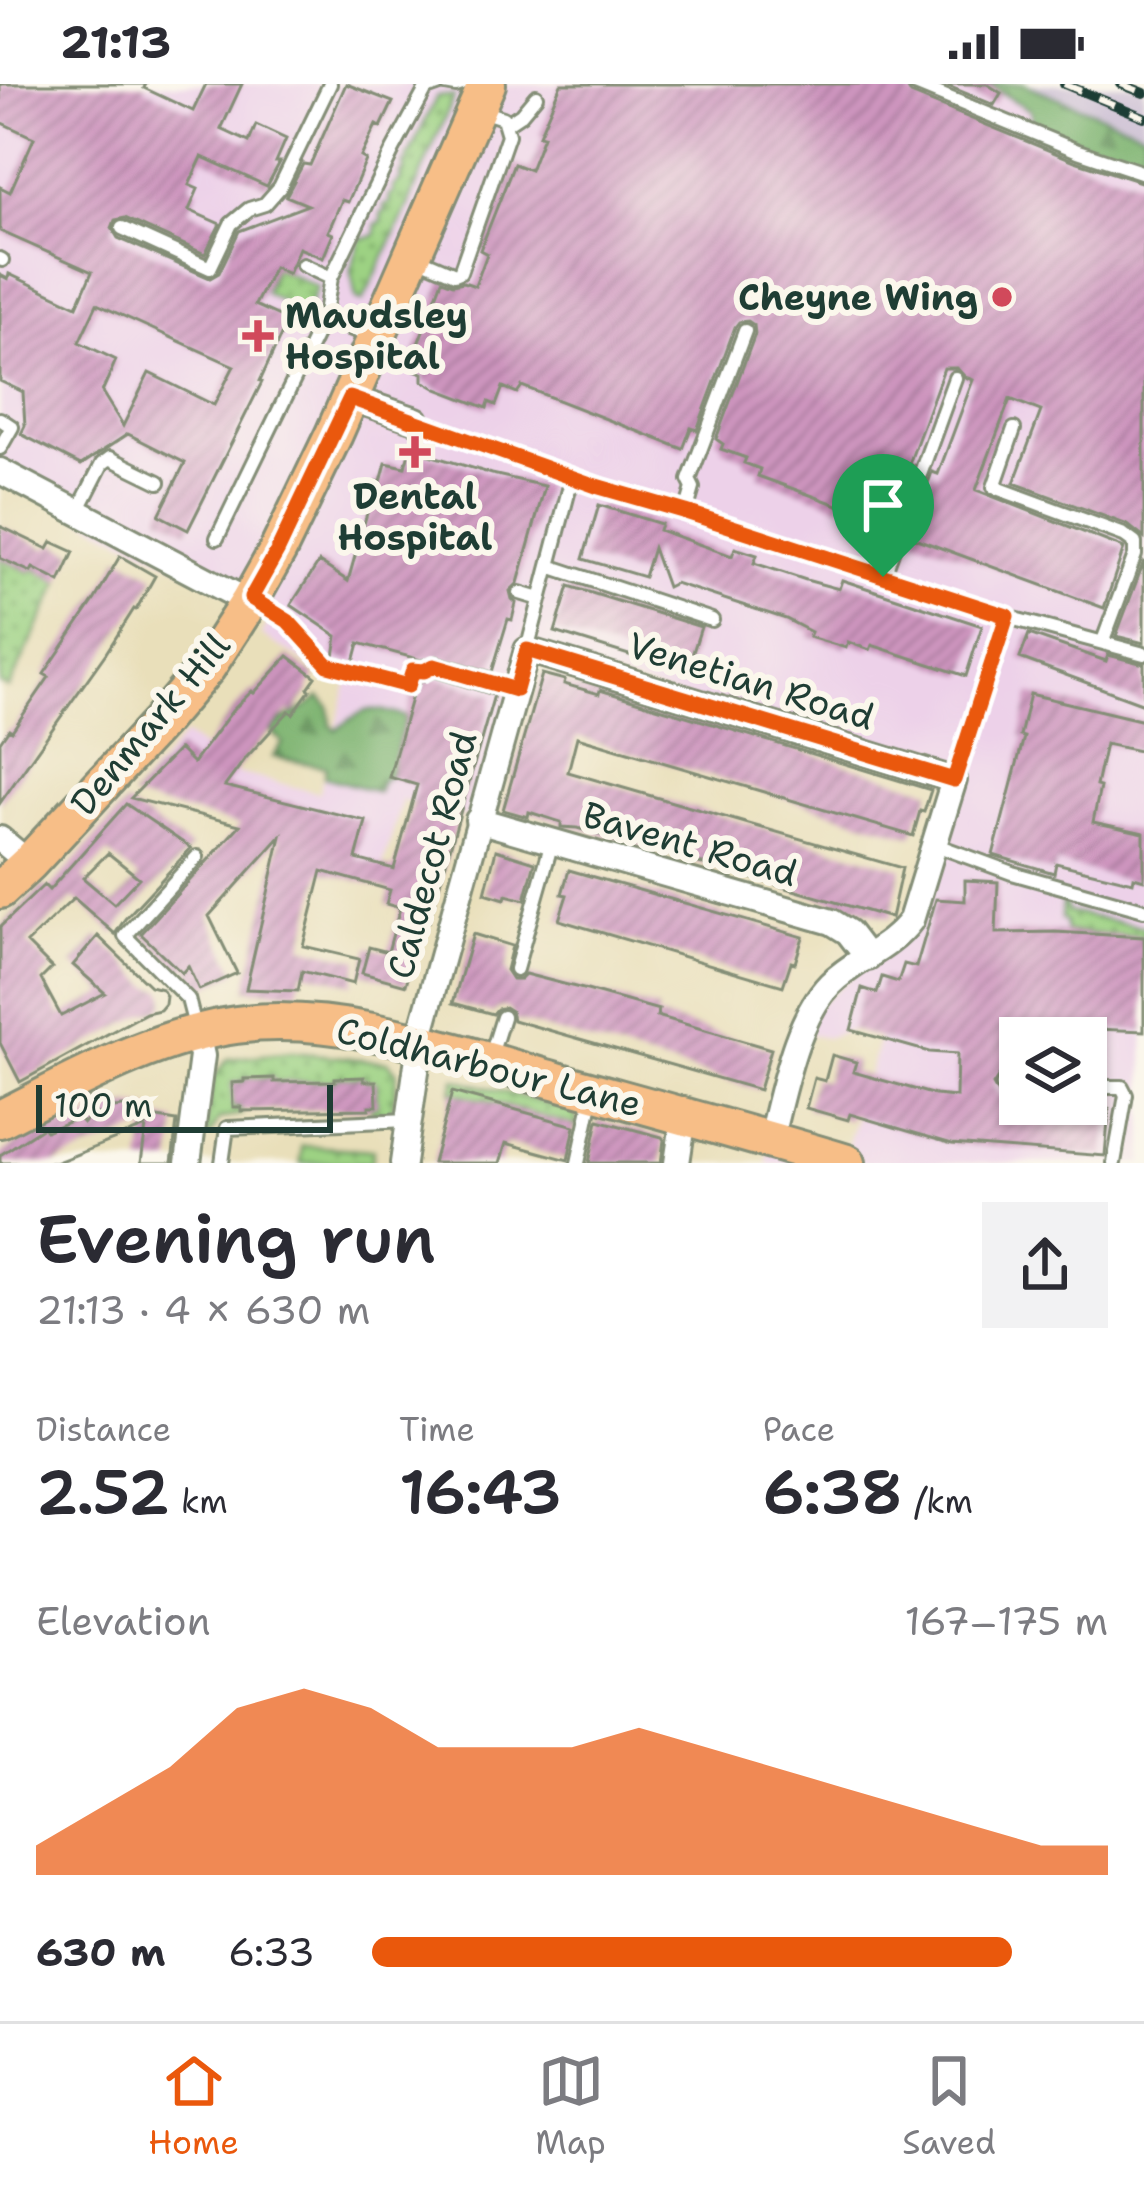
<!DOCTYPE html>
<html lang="en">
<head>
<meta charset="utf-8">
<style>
	body { margin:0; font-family:"Shantell Sans",sans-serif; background:#f2f2f3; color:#2b2b33; height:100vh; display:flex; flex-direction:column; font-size:45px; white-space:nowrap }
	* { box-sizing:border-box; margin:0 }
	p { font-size:39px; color:#7c7c81 }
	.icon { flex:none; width:66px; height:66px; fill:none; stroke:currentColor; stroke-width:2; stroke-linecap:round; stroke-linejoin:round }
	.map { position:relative; height:1079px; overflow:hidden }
	.side { display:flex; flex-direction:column; background:#fff; flex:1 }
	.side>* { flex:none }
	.fabs { position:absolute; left:999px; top:933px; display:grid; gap:24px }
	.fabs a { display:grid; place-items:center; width:108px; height:108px; border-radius:0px; background:#fff; box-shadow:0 3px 9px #0004; font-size:60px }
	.scale { position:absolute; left:36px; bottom:30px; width:297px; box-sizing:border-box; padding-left:12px; border:6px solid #1f3d34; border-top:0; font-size:33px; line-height:42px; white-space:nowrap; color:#1f3d34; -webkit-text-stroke:9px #fbf7ec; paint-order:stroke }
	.pin { position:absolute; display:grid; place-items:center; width:102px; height:102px; color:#fff; margin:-123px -51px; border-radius:50% 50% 50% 0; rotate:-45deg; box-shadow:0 0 12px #0007 }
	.pin .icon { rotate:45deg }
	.round { display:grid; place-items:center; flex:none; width:126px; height:126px; border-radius:0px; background:#f2f2f3 }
	.head { display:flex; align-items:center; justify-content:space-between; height:204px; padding:0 36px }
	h1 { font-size:66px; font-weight:600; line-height:90px }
	.stats { display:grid; grid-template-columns:repeat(3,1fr); gap:18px; height:204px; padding:12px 36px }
	.stats div { display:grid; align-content:center }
	.stats b { font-size:60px; font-weight:600 }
	.stats small { font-size:33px; font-weight:400 }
	.stats p { font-size:33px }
	.chart { height:336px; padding:24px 36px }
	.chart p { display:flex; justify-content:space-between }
	.chart svg { width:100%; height:216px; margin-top:12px; fill:#ea580c; opacity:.7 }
	ul { padding:0 36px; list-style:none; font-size:39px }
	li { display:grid; grid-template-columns:192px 144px 1fr; align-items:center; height:90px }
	li i { height:30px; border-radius:15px; background:#ea580c }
	.status { display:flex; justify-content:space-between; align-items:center; height:84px; padding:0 60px; background:#fff; direction:ltr }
	.status svg { height:33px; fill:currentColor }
	.dock { display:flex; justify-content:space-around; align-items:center; height:168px; border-top:3px solid #e1e1e2; background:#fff; font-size:33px; color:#7c7c81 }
	.dock a { display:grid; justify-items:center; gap:6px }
	.dock .current { color:#ea580c }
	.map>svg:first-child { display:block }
	.built { fill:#edd1e9; fill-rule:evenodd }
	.railway { fill:#ccbfd4 }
	.grass { fill:url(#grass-dots); stroke:#5e885c; stroke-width:3 }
	.forest { fill:url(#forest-firs); stroke:#4e7852; stroke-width:3 }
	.park { fill:url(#park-crowns); stroke:#5e885c; stroke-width:3 }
	.building { fill:url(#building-hatch); fill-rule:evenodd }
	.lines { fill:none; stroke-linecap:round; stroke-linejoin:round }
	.lane-casing { stroke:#848e77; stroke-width:18 }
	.street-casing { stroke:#848e77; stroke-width:30 }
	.primary-casing { stroke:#848e77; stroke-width:42 }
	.lane { stroke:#fff; stroke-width:12 }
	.street { stroke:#fff; stroke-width:24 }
	.primary { stroke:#f7be87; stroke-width:36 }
	.rail-casing { stroke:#1f3d34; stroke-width:10 }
	.rail { stroke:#fbf7ec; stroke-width:6; stroke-dasharray:18; stroke-linecap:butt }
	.route-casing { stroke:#fff; stroke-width:24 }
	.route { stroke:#ea580c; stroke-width:15 }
	.poi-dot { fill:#d1495b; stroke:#fbf7ec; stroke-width:4.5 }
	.labels { text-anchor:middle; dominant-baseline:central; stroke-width:12; stroke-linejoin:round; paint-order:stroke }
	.poi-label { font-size:36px; font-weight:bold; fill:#1f3d34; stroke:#fbf7ec; text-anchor:end }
	.street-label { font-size:36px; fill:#1f3d34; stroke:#fbf7ec }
</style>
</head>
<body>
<div class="status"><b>21:13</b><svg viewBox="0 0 49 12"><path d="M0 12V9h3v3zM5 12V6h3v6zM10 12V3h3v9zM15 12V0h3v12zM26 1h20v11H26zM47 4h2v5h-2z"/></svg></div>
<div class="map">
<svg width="1144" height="1079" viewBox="0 0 1144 1079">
	<defs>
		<pattern id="grass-dots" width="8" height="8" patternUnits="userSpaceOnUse" patternTransform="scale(3)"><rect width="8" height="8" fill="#9dd283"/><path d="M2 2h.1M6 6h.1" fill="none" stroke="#7fac6c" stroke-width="1.8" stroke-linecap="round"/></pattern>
		<pattern id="forest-firs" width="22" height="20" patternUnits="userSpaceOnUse" patternTransform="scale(3)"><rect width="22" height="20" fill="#7eb471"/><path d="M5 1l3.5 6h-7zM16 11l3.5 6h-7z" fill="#67945e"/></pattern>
		<pattern id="park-crowns" width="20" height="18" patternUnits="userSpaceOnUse" patternTransform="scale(3)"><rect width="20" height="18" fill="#9dd283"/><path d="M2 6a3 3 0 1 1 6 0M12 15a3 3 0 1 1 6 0" fill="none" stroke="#7fac6c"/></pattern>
		<pattern id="building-hatch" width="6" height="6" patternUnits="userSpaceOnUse" patternTransform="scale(3)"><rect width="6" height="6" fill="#cd94be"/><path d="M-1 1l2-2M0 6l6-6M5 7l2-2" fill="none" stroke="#a67a9b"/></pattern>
	</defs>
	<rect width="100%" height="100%" fill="#fbf7ec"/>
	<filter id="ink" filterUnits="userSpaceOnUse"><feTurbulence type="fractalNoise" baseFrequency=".00833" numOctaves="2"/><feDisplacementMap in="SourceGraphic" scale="24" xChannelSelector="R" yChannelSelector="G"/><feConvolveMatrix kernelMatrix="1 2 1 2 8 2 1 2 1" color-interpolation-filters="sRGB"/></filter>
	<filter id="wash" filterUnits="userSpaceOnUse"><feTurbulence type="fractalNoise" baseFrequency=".004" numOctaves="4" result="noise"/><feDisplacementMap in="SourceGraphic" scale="48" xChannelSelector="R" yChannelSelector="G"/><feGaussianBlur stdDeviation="2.7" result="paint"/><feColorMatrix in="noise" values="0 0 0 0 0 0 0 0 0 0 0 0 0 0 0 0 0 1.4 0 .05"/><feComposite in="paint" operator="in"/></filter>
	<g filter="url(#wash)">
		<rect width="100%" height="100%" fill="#e9dfba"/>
		<path class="built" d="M 0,0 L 987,0 L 1074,55 L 1144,81 L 1144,1079 L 767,1079 L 770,1056 L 843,1077 L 879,955 L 851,946 L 825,954 L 801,948 L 805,932 L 898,854 L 954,697 L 532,568 L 478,736 L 402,716 L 383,782 L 326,767 L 324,763 L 131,714 L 184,651 L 237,689 L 319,709 L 348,598 L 326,591 L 261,551 L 270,536 L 255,521 L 0,394 ZM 1020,954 L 1086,954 L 1086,1020 L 1020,1020 Z"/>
		<path class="railway" d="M 987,0 L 1144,0 L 1144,81 L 1074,55 L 1057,55 L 1033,40 L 1030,26 Z"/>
		<path class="grass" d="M 437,12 L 454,12 L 403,133 L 363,217 L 356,215 L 351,187 L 361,153 L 366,155 L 376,151 L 376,140 L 382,138 L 381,130 L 386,127 L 384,122 L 390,119 L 389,112 L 394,109 L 393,103 L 401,96 L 400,90 L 405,86 L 403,81 L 408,78 L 407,72 L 413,69 L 412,63 L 417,60 L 416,56 Z
			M 274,183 L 317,203 L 308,223 L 296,224 L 265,209 Z
			M 0,474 L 30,488 L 33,484 L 60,498 L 9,604 L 0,600 Z
			M 1062,819 L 1066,819 L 1067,828 L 1144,843 L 1144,853 L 1066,848 L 1065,837 L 1061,835 Z
			M 292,968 L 388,978 L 397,989 L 392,1031 L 372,1031 L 371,1022 L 377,1021 L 376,998 L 364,997 L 364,993 L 336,994 L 335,997 L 274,998 L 273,994 L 244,995 L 244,998 L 232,999 L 233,1023 L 241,1023 L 241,1031 L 219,1035 L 211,1050 L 205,1051 L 213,994 L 228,975 Z
			M 455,995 L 574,1027 L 578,1043 L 452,1008 Z"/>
		<path class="forest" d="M 987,0 L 1024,0 L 1144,48 L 1144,81 L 1074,55 L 1057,55 L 1033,40 L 1030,26 Z
			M 320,613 L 329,623 L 331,641 L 336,646 C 367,623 367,621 406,633 L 389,693 L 382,695 L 378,708 L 324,693 L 326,683 L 273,673 L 283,659 L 271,647 C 289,627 304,629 320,613 Z"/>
		<path class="park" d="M 302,1062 L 373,1066 L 371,1079 L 301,1079 Z"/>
		<g id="blocks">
			<path class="building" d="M 0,0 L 146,0 L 144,4 L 193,27 L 206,0 L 242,0 L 221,45 L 249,58 L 256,41 L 286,55 L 276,78 L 280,78 L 267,102 L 202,73 L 189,101 L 198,105 L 189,126 L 220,140 L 205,170 L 125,134 L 115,136 L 112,144 L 118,154 L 210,194 L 219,189 L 239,147 L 308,121 L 286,112 L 303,80 L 310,81 L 346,0 L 393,18 L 381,43 L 376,41 L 361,73 L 366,76 L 348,118 L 342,116 L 328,148 L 333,150 L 323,174 L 299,164 L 288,190 L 274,183 L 255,221 L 288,236 L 260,297 L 262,298 L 188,446 L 159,431 L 185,379 L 128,350 L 81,381 L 21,350 L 25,342 L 23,308 L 0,297 L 0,191 L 8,195 L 9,190 L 77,222 L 92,188 L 0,147 L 0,103 L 10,108 L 34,54 L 0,38 ZM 97,220 L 234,282 L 214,321 L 149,289 L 123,342 L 102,308 L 116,276 L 79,258 Z
				M 561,0 L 905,0 L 911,10 L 1075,77 L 1144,99 L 1144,454 L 1128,441 L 1014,399 L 1041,327 L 1010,315 L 976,406 L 1124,464 L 1104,524 L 914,454 L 922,432 L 917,430 L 932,388 L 938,390 L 973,296 L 965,293 L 957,284 L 944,284 L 909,380 L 912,381 L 897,423 L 890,420 L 886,426 L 859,417 L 858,421 L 842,415 L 840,422 L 813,412 L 758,392 L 760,385 L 744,379 L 746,374 L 721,365 L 723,360 L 716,355 L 755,250 L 754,241 L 748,237 L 739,238 L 735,243 L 697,346 L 691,344 L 683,365 L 522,302 L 517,309 L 503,303 L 496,321 L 489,318 L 487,324 L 437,305 L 423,297 L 423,289 L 409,284 L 442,196 L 453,200 L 464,198 L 475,202 L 487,170 L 480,166 L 514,80 L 530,86 L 543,52 L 539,51 Z
				M 943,0 L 987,0 L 1001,9 L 994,21 Z
				M 410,365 L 492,390 L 545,402 L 518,499 L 510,507 L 512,515 L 516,519 L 512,536 L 508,535 L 492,588 L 437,572 L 421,576 L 359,559 L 354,578 L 334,573 L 337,552 L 291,521 L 319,478 L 348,497 L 376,397 L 381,398 L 386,379 L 405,383 Z
				M 599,421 L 661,440 L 659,446 L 732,472 L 735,464 L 757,471 L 754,479 L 806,496 L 839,505 L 842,496 L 982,542 L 966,592 L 872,561 L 870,566 L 848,558 L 846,564 L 809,553 L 811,548 L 786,535 L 675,499 L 667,503 L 653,464 L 644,493 L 583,475 Z
				M 0,442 L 48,465 L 52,458 L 74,468 L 60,498 L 33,484 L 31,488 L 0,474 Z
				M 120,472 L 155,492 L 136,526 L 134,525 L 106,569 L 0,719 L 0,658 L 9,645 L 12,647 L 49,593 L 44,590 L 95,515 Z
				M 1144,477 L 1144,559 L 1116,552 Z
				M 569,502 L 701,543 L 688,584 L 650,573 L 648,577 L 555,548 Z
				M 1029,550 L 1106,577 L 1108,571 L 1144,580 L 1144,620 L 1020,574 Z
				M 288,572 L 316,593 L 308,604 L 310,606 L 293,630 L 289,627 L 245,675 L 225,702 L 366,737 L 356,775 L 394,785 L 417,701 L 389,693 L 412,611 L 421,597 L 435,593 L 494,611 L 429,837 L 423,835 L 406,901 L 362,889 L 369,863 L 388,868 L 400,824 L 386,820 L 390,806 L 322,787 L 303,862 L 359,875 L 353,900 L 302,887 L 298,907 L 246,905 L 281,752 L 209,832 L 237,889 L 199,906 L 188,882 L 182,889 L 141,850 L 240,741 L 131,714 L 179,665 L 193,679 L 232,627 L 252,607 L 254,609 Z
				M 542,590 L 565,596 L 564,600 L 599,610 L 600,606 L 931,706 L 924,728 L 920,727 L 913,752 L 577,653 L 568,688 L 902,784 L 891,834 L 577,744 L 561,743 L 561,738 L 529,728 L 528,733 L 503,726 Z
				M 1030,610 L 1144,637 L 1144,668 L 1105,660 L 1096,702 L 1100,703 L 1093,738 L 1144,749 L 1144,796 L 1134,793 L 1133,798 L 1056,779 L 1054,789 L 993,771 L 1024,653 L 1020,652 Z
				M 126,720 L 191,764 L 125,835 L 115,850 L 74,814 L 27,859 L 52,884 L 41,895 L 61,932 L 105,909 L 73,881 L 98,852 L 150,902 L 162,905 L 166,912 L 165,920 L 160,926 L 146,929 L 20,998 L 0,959 L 0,843 L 44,801 L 49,806 ZM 108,769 L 139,794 L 114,820 L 83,794 Z
				M 496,766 L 535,778 L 525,816 L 506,811 L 505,815 L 485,809 Z
				M 569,786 L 803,853 L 795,879 L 791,878 L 783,902 L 559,836 L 567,811 L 562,810 Z
				M 965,796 L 998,798 L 996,849 L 1055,848 L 1144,853 L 1144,947 L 1020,942 L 1020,992 L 999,992 L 993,1001 L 999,1012 L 1020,1012 L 1020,1020 L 1109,1025 L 1105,1072 L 952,1060 L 850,1030 L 848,1036 L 806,1024 L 814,994 L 825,997 L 832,971 L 856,978 L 853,988 L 935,1011 L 956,1013 L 957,970 L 929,968 L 851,946 L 862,904 L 877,909 L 882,893 L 898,898 L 904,880 L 916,883 L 936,815 L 965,817 Z
				M 473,850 L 512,862 L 506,886 L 512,895 L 520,895 L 525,890 L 587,906 L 659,926 L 657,932 L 771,965 L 759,1006 L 513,936 L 511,927 L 505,923 L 497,925 L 493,930 L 453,919 Z
				M 364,993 L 364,997 L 376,997 L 377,1022 L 369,1022 L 369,1025 L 241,1027 L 241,1023 L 233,1023 L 232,999 L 244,998 L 244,995 L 274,994 L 274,998 L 335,997 L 335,994 Z
				M 452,1008 L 575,1042 L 568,1076 L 506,1059 L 500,1079 L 433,1079 Z
				M 110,1021 L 114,1024 L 131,1022 L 152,1025 L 151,1033 L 177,1037 L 172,1079 L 141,1079 L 146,1043 L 55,1079 L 0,1079 L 0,1071 L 43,1043 L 46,1047 L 78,1034 L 83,1039 L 94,1027 L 99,1032 Z
				M 598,1036 L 662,1053 L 664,1056 L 661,1079 L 589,1079 Z"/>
		</g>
	</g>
	<g filter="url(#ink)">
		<use href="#blocks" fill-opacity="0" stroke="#848e77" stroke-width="3"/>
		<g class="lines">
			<g class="lane-casing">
				<path id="lane" d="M 445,0 L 456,2 L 462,0
					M 915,0 L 1078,67 L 1144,89
					M 506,40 L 521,30 L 536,12
					M 122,144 L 210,184 L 231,140 L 249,125 L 265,120 L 280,103 L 330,0
					M 413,172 L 455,190 L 460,188 L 508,51 L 503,34 L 481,27
					M 0,175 L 2,176
					M 303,181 L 331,194
					M 324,234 L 370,252
					M 0,335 L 12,343 L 0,364
					M 416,336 L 595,402 L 686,428 L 1007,533 L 1144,570
					M 1014,345 L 994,403 L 1124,451 L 1135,459 L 1135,471 L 1103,557
					M 78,427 L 102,380 L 110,374 L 159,398
					M 686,428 L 693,404 L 689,396 L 745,247
					M 217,454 L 324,234 L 331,194 L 393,66 L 426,5 L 440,0
					M 549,482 L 712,536
					M 883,493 L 955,294
					M 520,509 L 540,515
					M 257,517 L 291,540 L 328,582 L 408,602 L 414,586 L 424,587 L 434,582 L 516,606
					M 527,566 L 572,394
					M 954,696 L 1007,533
					M 936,761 L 1012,789 L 1144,826
					M 516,885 L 552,758
					M 195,942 L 188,915 L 125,852 L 197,773
					M 491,971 L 503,933
					M 1086,975 L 1087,962
					M 1003,1002 L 1020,1002
					M 1086,1003 L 1122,1003 L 1126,1011 L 1114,1079
					M 222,1079 L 227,1044 L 408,1036
					M 578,1079 L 592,1014"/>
			</g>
			<g class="street-casing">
				<path id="street" d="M 350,314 L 416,336
					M 0,387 L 249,518
					M 478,736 L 832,838 L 848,848 L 868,874
					M 0,755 L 29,779
					M 188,1079 L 202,972 L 197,949
					M 403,1079 L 422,945 L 527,566 L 954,696 L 911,836 C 888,867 856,874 830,900 C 795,936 783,1007 770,1056
					M 677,1079 L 684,1032"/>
			</g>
			<g class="primary-casing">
				<path id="primary" d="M 0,806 L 29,779 L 159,639 L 207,583 L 249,518 L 278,466 L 334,350 L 487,0
					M 0,1035 C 76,997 151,953 236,941 C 336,926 460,970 557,997 C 654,1024 750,1050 847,1079"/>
			</g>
			<use href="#lane" class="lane"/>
			<use href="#street" class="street"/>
			<use href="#primary" class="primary"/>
			<g class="rail-casing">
				<path id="rail" d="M 1064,0 L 1144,33
					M 1121,0 L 1144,9"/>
			</g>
			<use href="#rail" class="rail"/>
		</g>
	</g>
	<g class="lines" filter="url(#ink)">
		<g class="route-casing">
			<path id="route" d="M 350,314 L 596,402 L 686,428 L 1007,532 L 954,696 L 527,566 L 516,606 L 434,582 L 424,587 L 413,586 L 408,602 L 328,581 L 288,537 L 251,514 L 278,466 Z"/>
		</g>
		<use href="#route" class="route"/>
	</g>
	<g class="poi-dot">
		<circle cx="1002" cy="213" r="12"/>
		<path d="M252 234h12v12h12v12h-12v12h-12v-12h-12v-12h12z"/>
		<path d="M409 350h12v12h12v12h-12v12h-12v-12h-12v-12h12z"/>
	</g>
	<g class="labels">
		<g class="poi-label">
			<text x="978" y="213">Cheyne Wing</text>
			<text x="285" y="231" text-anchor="start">Maudsley<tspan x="285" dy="41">Hospital</tspan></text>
			<text x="415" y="412" text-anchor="middle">Dental<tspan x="415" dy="41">Hospital</tspan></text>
		</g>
		<g class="street-label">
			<text transform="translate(751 597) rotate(17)">Venetian Road</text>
			<text transform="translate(150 640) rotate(-50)">Denmark Hill</text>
			<text transform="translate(690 760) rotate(16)">Bavent Road</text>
			<text transform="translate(432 771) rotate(-75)">Caldecot Road</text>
			<text transform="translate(489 983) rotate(14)">Coldharbour Lane</text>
		</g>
	</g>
</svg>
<div class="fabs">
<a><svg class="icon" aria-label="layers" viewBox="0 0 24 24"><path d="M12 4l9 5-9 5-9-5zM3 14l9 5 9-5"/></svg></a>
</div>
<div class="scale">100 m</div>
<div class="pin" style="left:883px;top:493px;background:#1e9e55"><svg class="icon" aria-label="arrive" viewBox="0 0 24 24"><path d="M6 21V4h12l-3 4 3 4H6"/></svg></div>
</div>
<section class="side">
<div class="head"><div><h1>Evening run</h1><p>21:13 · 4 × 630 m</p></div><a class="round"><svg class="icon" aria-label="share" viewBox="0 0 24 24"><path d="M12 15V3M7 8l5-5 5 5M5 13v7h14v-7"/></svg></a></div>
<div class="stats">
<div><p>Distance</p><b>2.52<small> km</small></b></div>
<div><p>Time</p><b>16:43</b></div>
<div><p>Pace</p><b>6:38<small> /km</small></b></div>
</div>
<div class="chart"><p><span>Elevation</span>167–175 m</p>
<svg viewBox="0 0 160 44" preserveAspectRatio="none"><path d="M0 44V38L10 30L20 22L30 10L40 6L50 10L60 18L70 18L80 18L90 14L100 18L110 22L120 26L130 30L140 34L150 38L160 38V44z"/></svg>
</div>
<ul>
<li><b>630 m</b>6:33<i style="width:87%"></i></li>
</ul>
</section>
<nav class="dock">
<a class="current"><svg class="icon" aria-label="home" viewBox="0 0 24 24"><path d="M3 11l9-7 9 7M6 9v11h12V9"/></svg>Home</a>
<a><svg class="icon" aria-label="map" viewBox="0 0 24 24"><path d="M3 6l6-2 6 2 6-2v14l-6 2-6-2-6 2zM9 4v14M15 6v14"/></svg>Map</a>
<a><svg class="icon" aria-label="saved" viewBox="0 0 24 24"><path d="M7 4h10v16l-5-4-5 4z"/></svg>Saved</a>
</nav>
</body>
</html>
